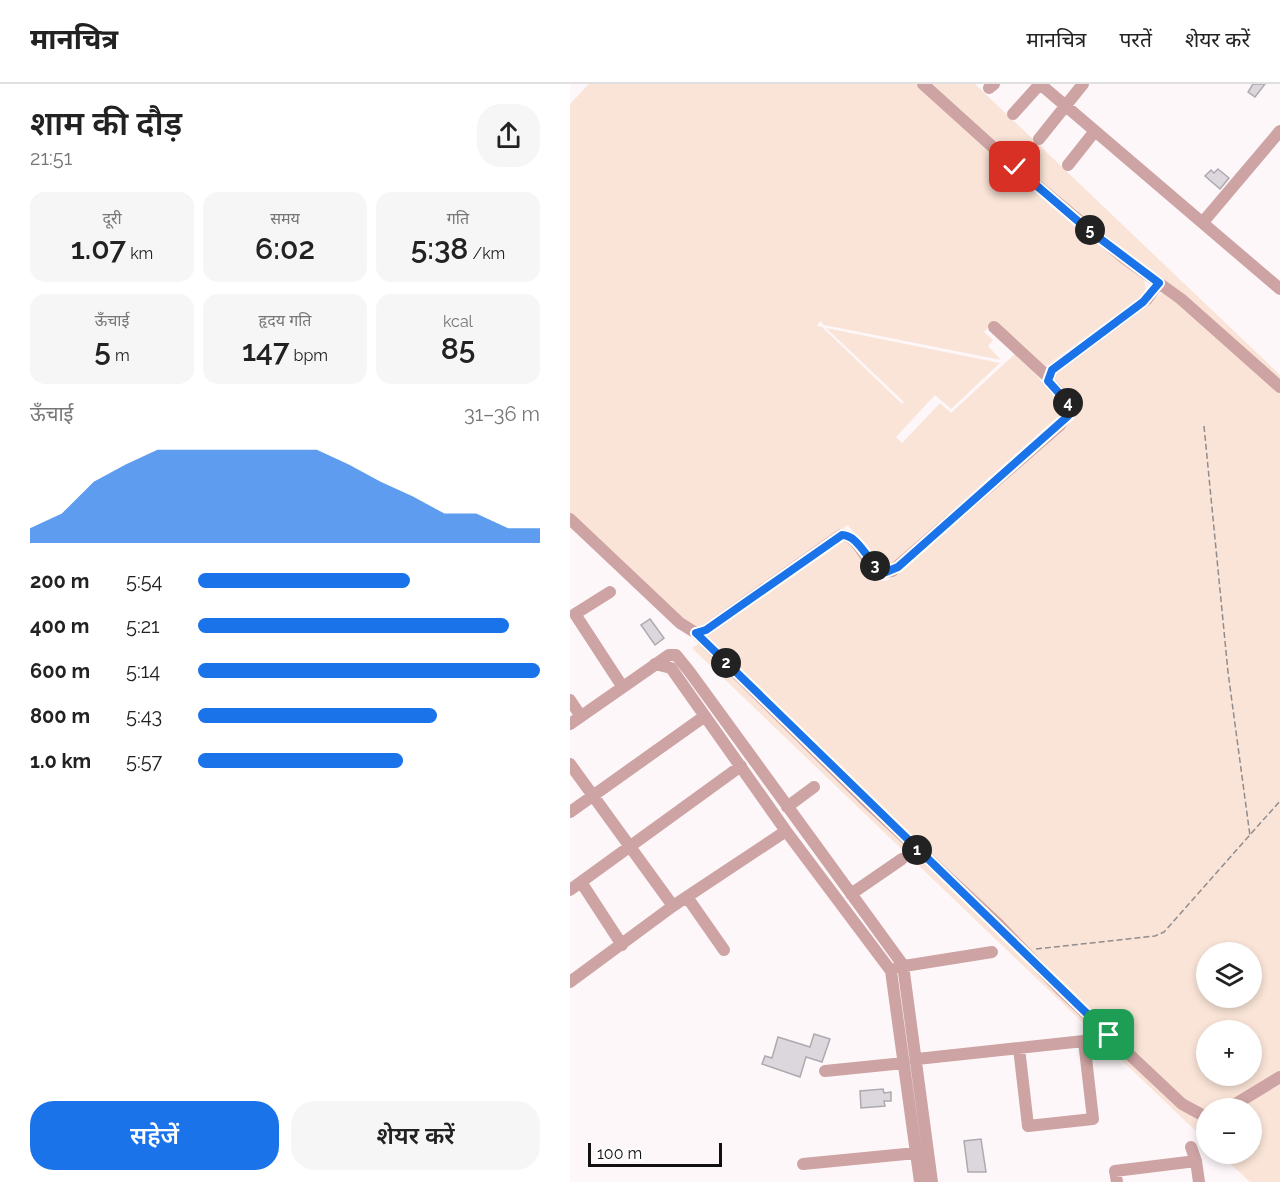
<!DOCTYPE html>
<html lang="hi">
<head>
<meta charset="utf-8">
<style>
	body { margin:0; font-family:Raleway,"Noto Sans Devanagari",sans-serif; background:#f6f6f6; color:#222; height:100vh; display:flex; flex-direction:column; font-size:22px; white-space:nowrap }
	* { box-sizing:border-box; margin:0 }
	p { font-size:20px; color:#767676 }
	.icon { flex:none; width:33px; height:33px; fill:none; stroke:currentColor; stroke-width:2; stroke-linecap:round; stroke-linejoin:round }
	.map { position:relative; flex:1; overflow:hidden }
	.panel { display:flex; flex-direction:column; background:#fff; width:570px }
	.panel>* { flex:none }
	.fabs { position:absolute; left:626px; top:858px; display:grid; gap:12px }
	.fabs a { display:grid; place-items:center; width:66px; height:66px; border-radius:50%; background:#fff; box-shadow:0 3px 9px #0003; font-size:30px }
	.scale { position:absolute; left:18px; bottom:15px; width:134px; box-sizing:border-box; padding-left:6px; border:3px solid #110f10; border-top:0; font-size:16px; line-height:21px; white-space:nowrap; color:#110f10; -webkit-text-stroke:4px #fff; paint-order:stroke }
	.pin { position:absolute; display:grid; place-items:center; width:51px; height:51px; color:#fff; margin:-26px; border-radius:12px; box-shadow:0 3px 9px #0006 }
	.km { position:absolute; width:30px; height:30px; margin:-15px; border-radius:50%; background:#222; color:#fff; font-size:16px; line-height:30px; text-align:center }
	.round { display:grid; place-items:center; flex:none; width:63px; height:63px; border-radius:24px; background:#f6f6f6 }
	.overview { display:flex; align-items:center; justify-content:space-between; height:102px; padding:0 30px }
	h1 { font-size:33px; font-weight:600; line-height:45px }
	.figures { display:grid; grid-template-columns:repeat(3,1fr); gap:9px; height:102px; padding:6px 30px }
	.figures div { display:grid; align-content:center; border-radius:15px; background:#f6f6f6; text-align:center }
	.figures b { font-size:30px; font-weight:600 }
	.figures small { font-size:16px; font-weight:400 }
	.figures p { font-size:16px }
	.chart { height:168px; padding:12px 30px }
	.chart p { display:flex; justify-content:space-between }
	.chart svg { width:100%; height:108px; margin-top:6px; fill:#1a73e8; opacity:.7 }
	.cta { display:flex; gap:12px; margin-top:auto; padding:12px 30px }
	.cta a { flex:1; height:69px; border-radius:24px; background:#1a73e8; color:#fff; font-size:24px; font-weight:600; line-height:69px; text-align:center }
	.cta a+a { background:#f6f6f6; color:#222 }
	ul { padding:0 30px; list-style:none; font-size:20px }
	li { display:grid; grid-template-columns:96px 72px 1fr; align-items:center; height:45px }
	li i { height:15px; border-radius:8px; background:#1a73e8 }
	header { display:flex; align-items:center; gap:36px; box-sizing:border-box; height:84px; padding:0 30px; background:#fff; border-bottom:2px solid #e0e0e0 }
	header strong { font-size:28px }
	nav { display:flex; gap:33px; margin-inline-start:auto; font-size:21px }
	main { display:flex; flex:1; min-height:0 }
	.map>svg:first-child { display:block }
	.green { fill:#fae4d7; fill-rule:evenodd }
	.building { fill:#dbd7dd; stroke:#adaaaf; stroke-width:1.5 }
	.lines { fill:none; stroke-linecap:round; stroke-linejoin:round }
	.path { stroke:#918c8e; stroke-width:1.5; stroke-dasharray:6 3; stroke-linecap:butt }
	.minor { stroke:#cda4a3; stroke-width:12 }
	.route-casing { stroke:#fff; stroke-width:12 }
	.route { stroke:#1a73e8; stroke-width:8 }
</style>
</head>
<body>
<header>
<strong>मानचित्र</strong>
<nav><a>मानचित्र</a><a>परतें</a><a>शेयर करें</a></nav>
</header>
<main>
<section class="panel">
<div class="overview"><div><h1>शाम की दौड़</h1><p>21:51</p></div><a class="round"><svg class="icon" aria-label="share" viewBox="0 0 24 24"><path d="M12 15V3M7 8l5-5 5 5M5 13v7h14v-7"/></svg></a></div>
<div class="figures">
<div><p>दूरी</p><b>1.07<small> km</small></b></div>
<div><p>समय</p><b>6:02</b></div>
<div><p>गति</p><b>5:38<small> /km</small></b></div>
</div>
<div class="figures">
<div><p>ऊँचाई</p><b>5<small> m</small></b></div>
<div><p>हृदय गति</p><b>147<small> bpm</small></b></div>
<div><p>kcal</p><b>85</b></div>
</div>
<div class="chart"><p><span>ऊँचाई</span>31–36 m</p>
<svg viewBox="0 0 160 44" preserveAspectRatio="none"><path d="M0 44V38L10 32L20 19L30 12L40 6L50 6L60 6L70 6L80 6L90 6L100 12L110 19L120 25L130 32L140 32L150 38L160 38V44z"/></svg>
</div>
<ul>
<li><b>200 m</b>5:54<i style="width:62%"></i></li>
<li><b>400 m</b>5:21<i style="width:91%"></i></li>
<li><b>600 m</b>5:14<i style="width:100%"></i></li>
<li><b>800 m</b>5:43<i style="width:70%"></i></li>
<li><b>1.0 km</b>5:57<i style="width:60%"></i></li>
</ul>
<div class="cta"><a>सहेजें</a><a>शेयर करें</a></div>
</section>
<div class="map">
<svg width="710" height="1098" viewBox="0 0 710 1098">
	<rect width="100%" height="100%" fill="#fef7fa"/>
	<path class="green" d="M 19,0 L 346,0 L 410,58 L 574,195 L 576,208 L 472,285 L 423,238 L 414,248 L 423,256 L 418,262 L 431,276 L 254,241 L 250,237 L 247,242 L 252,243 L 332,320 L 334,318 L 256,244 L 430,279 L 381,325 L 365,311 L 326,353 L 332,359 L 370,319 L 381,329 L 447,268 L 488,317 L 492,329 L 322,480 C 300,482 290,455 278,441 L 138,539 L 131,543 L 119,543 L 0,431 L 0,20 Z
		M 359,0 L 405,0 L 710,291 L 710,1098 L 680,1098 L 650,1070 L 681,1070 L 681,1024 L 636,1024 L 636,1057 L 122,564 L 136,555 L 134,552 L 273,456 L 280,458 L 308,496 L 315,497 L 324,493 L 504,335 L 506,323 L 483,294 L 486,289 L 593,208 L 566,177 L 475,103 ZM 636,868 L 681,868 L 681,914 L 636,914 ZM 636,946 L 681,946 L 681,992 L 636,992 Z"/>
	<path class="building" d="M 683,0 L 695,0 L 685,13 L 678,8 Z
		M 648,85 L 659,94 L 650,105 L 635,92 L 641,86 L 644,89 Z
		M 80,535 L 94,554 L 85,561 L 71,541 Z
		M 244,950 L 260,955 L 252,978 L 236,973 L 230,993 L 192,980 L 195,972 L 202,974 L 208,953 L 240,963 Z
		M 313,1005 L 314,1009 L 321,1008 L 321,1017 L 314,1017 L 315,1022 L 291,1024 L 290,1007 Z
		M 411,1055 L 416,1088 L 398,1088 L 394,1057 Z"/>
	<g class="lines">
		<path class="path" d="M 634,342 L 658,588 L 680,752
			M 466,865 L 585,852 L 594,848 L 710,717"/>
		<path class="minor" d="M 353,0 L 445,83 L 554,174 L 611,215 L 710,303
			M 470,0 L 710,205
			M 419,4 L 424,0
			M 443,30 L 470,0
			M 469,55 L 513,0
			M 498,81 L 525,47
			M 633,138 L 710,47
			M 424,243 L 478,293
			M 0,435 L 110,539 L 126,549 L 136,546 L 271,451 C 294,451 295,492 322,487 L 490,341 L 500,326 L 496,316 L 478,297 L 482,286 L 577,215 L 589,199
			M 40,508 L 5,530 L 52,602
			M 126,549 L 296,717 L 429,841 L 492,907 L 612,1020 L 636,1033
			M 85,580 L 101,584 L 216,747 L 321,887 L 350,1098
			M 0,616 L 10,631
			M 0,640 L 99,571 L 106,571 L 119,587 L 333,881 L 362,1098
			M 0,680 L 103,822
			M 217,723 L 244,703
			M 0,728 L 135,632
			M 11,798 L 52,861
			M 0,806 L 171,682
			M 281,810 L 332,775
			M 117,813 L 154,866
			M 328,883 L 422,868
			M 0,898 L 103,822 L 216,747
			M 347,975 L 514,957 L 523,1035 L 458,1042 L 449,964
			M 255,987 L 334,979
			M 659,1024 L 710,993
			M 621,1063 L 626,1077 L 629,1098
			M 233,1080 L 346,1069
			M 547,1098 L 545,1087 L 626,1077"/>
	</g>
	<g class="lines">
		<g class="route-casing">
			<path id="route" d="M 445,83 L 516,144 L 589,199 L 573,218 L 482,286 L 478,297 L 499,320 L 498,332 L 328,483 L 316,488 C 298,482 290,451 272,451 L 136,546 L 126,549 L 539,951"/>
		</g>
		<use href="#route" class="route"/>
	</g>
</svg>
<div class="fabs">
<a><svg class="icon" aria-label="layers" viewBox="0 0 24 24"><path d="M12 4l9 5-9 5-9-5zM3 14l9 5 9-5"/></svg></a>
<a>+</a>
<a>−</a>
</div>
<div class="scale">100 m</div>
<div class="pin" style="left:539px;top:951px;background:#1e9e55"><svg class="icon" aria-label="arrive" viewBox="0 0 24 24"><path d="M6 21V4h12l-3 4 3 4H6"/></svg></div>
<div class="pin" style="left:445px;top:83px;background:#d93025"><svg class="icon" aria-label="check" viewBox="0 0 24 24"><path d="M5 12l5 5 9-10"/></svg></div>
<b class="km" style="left:347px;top:766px">1</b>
<b class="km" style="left:156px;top:579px">2</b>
<b class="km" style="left:305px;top:482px">3</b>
<b class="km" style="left:498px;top:319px">4</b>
<b class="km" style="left:520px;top:146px">5</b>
</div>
</main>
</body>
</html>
